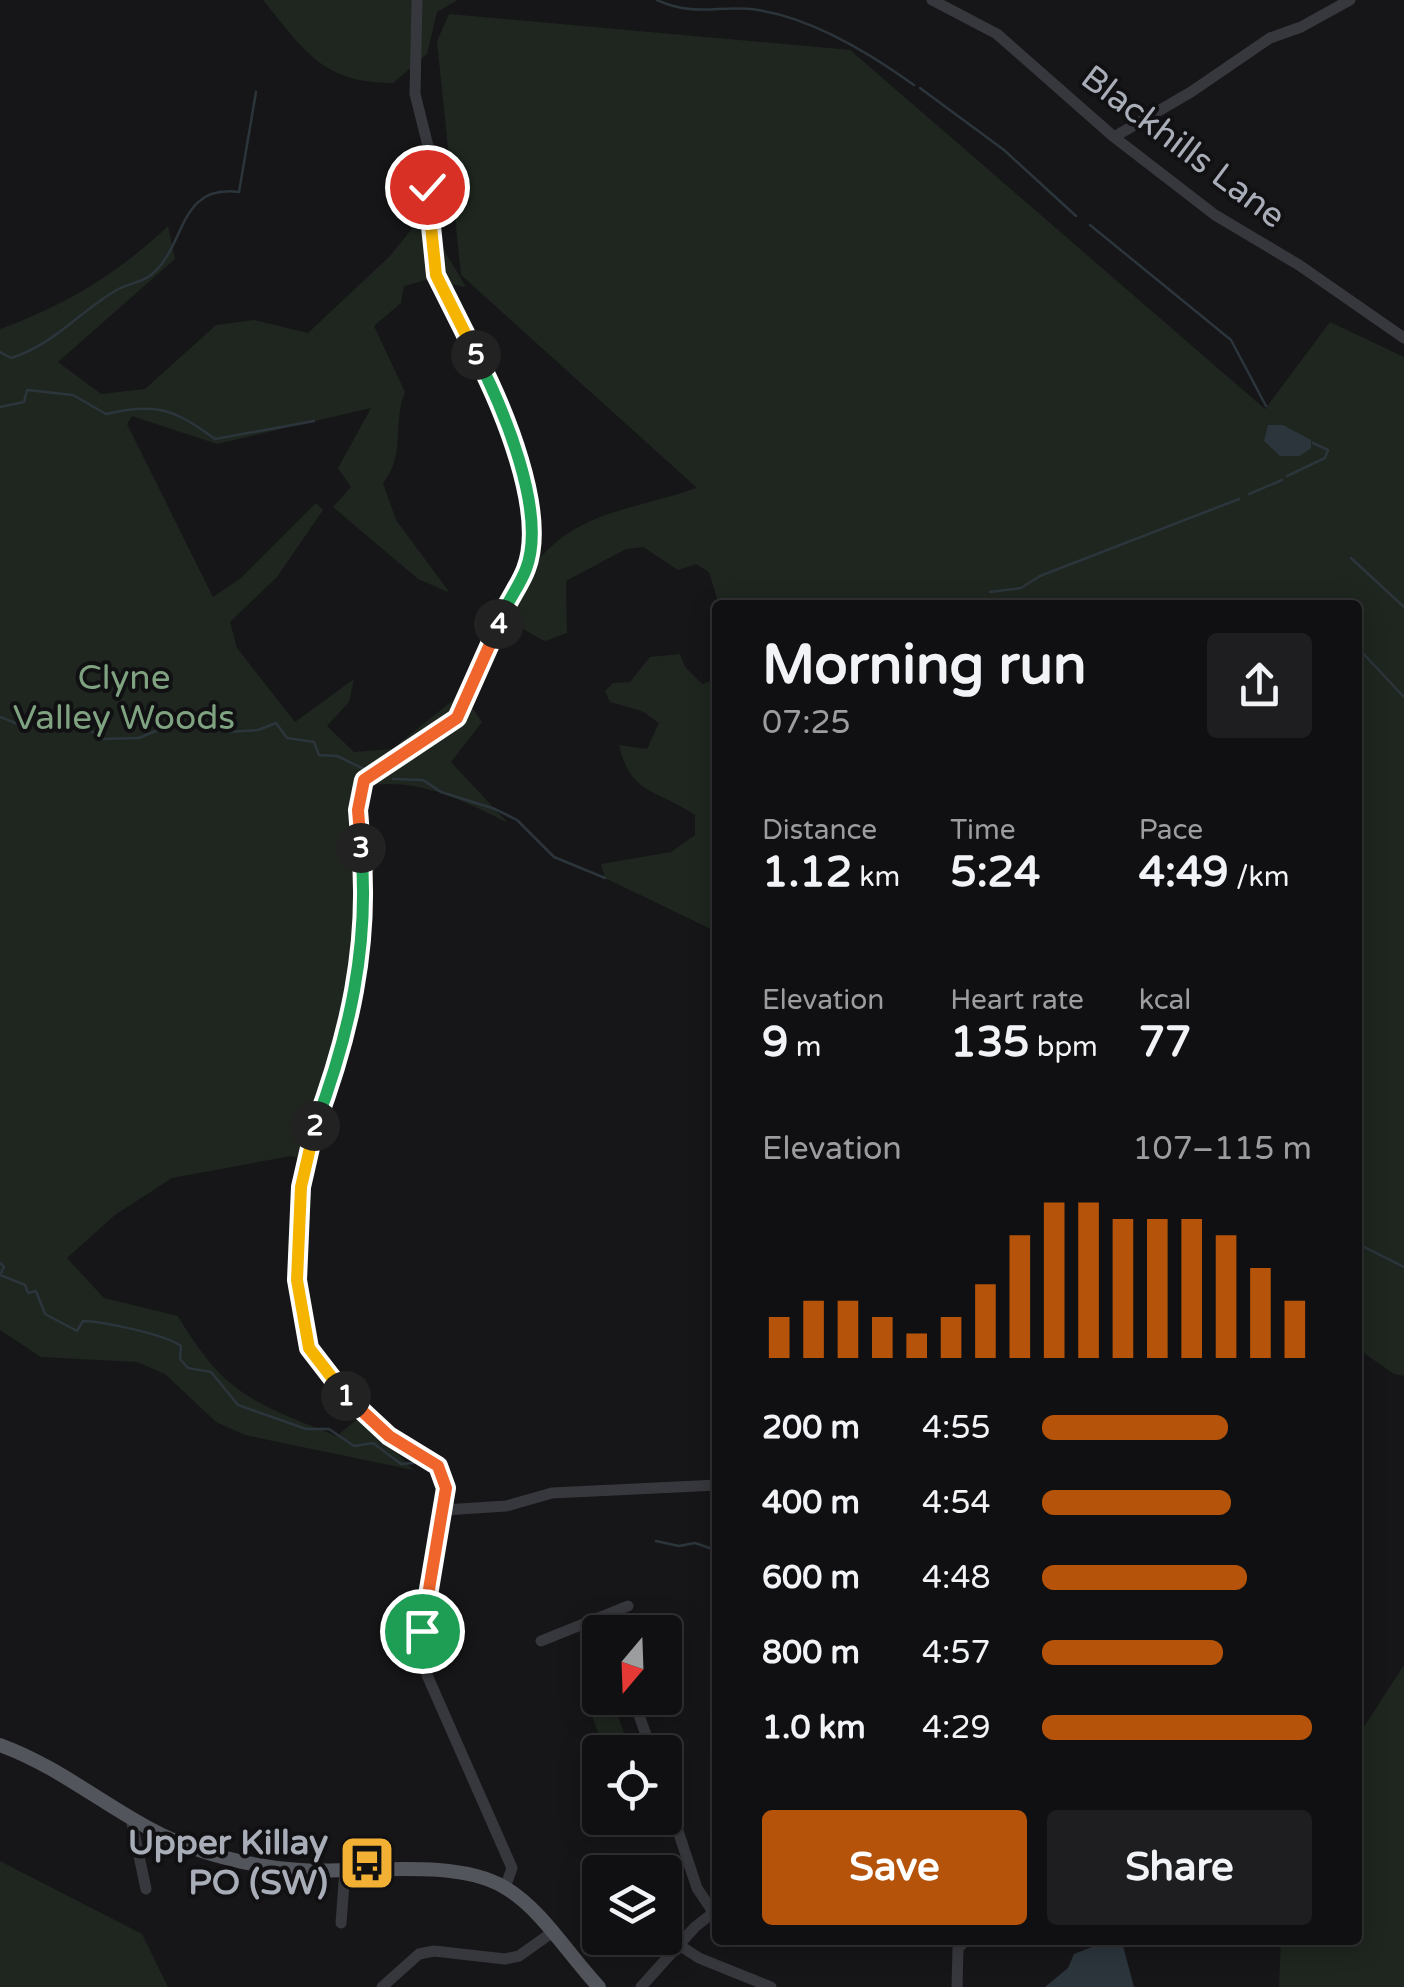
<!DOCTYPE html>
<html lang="en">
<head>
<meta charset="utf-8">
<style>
	body { margin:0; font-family:"Varela Round",sans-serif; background:#1e1e20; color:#f1f3f6; height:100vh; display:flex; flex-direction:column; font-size:38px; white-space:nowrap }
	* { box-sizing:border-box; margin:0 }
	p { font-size:32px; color:#9c9d9f }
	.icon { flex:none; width:55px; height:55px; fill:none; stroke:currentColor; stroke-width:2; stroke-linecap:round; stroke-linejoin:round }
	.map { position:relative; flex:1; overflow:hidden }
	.side { position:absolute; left:712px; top:600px; width:650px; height:1345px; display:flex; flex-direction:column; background:#101012; border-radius:10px; box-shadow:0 5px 25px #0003,0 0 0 2px #303032 }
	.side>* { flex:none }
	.needle { width:65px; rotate:199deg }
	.tools { position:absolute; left:582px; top:1615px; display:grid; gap:20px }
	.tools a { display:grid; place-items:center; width:100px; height:100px; border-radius:10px; background:#101012; box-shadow:0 5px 25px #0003,0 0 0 2px #303032; font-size:50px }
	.pin { position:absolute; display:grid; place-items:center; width:85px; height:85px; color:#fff; margin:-42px; border:5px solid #fff; border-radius:50%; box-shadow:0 2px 10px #0007 }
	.km { position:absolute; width:50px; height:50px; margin:-25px; border-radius:50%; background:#222; color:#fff; font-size:28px; line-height:50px; text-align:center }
	.round { display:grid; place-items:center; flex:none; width:105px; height:105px; border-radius:10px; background:#1e1e20 }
	.head { display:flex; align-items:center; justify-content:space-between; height:170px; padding:0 50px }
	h1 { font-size:55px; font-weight:800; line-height:75px }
	.figures { display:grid; grid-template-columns:repeat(3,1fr); gap:15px; height:170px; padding:10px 50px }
	.figures div { display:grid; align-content:center }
	.figures b { font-size:42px; font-weight:800 }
	.figures small { font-size:28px; font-weight:400 }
	.figures p { font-size:28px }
	.chart { height:280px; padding:20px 50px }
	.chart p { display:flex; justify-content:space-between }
	.chart svg { width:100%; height:180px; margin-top:10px; stroke:#b45309; stroke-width:6 }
	.cta { display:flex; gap:20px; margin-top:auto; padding:20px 50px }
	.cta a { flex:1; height:115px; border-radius:10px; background:#b45309; color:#fff; font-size:40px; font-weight:800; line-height:115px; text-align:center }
	.cta a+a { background:#1e1e20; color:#f1f3f6 }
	ul { padding:0 50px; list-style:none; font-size:32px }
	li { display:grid; grid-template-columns:160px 120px 1fr; align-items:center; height:75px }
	li i { height:25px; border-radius:12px; background:#b45309 }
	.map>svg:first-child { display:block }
	.green { fill:#1e261f }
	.water { fill:#2c353c }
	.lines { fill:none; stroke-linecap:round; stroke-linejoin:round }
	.stream { stroke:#2c353c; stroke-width:2.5 }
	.minor { stroke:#37383d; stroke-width:11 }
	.major { stroke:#53555c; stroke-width:14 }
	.split-1-casing { stroke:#fff; stroke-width:20 }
	.split-2-casing { stroke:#fff; stroke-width:20 }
	.split-3-casing { stroke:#fff; stroke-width:20 }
	.split-4-casing { stroke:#fff; stroke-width:20 }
	.split-5-casing { stroke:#fff; stroke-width:20 }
	.split-6-casing { stroke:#fff; stroke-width:20 }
	.split-1 { stroke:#f0652b; stroke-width:12 }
	.split-2 { stroke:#f5b400; stroke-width:12 }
	.split-3 { stroke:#22a559; stroke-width:12 }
	.split-4 { stroke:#f0652b; stroke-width:12 }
	.split-5 { stroke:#22a559; stroke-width:12 }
	.split-6 { stroke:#f5b400; stroke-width:12 }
	.labels { text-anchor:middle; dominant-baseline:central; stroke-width:8; stroke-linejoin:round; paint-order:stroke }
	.street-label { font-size:35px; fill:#a8adb8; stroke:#111113 }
	.park-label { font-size:35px; fill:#7fa381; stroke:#111113 }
	.poi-label { font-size:35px; font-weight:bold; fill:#a8adb8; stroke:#111113; text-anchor:end }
</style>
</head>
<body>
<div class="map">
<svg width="1404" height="1987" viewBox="0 0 1404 1987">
	<rect width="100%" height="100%" fill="#161618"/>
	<path class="green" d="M 263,0 L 458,0 L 437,12 L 427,54 L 393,83 C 322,83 304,50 263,0 Z
		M 449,14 L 850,50 L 1265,409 L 1330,322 L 1404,357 L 1404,1376 L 1394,1374 L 1358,1349 L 1358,605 L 719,605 L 709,572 L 696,564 L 678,570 L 643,547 L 626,549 L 566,581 L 567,633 L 545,641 C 522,630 502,618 517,591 C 561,511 620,514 697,488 L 461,275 L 437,41 Z
		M 423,215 L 466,287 L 426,280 L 404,286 L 401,303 L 374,326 L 405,392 C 392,424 406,455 383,483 L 396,520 L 450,593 L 418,579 L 333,507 L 351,487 L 338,468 L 371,408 L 217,444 L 132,416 L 127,424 L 213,597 L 241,578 L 316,503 L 323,510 L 277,577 L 230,622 L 237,648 L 295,722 L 354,679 L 349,702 L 327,726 L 354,752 L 392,749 L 462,693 L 482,722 L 451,762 L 508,823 C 462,800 422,779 370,785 C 368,792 364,801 363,808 C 363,832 387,856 370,879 L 365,844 L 350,1001 L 302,1159 L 291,1156 L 172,1178 L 115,1215 L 67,1258 L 104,1298 L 178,1316 C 225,1396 255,1403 337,1436 L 362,1415 L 413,1470 L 245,1435 L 216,1422 L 165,1374 L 137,1362 L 41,1357 L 0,1330 L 0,329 C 66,305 117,274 168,226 L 175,259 L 58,362 L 101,394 L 145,389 L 216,325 L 254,320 L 308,333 L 390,256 Z
		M 680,654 L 685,667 L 702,684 L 717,679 L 717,932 L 605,878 L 601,864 L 671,852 L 695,835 L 695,815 C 657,789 631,796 619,745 L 647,749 L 659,723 L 642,711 L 610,702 L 605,691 L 613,683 L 630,682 L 650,657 Z
		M 1404,1665 L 1404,1987 L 1279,1987 L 1281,1940 L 1358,1940 L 1358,1736 Z
		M 614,1705 L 631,1752 L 605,1752 L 591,1713 Z
		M 0,1861 L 142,1934 L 168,1987 L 0,1987 Z"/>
	<path class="water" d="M 1268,425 L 1283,425 L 1311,440 L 1311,448 L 1300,456 L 1280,456 L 1264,441 Z
		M 1110,1940 L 1123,1946 L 1134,1987 L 1045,1987 L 1068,1968 L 1074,1954 Z"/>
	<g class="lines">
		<path class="stream" d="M 657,0 C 697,18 720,4 758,10 C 811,18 871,54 914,85
			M 920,88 L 1004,150 L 1076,216
			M 1090,225 L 1231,340 L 1266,406
			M 0,352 L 11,358 C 53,345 78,313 115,291 C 126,284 141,283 151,275 C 187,246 177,184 239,192 L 256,92
			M 0,407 L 24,402 L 27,390 L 73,395 L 106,414 C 156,402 174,409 215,439 L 314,421
			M 1287,476 L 1325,458 L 1328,450 L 1313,443
			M 1249,494 L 1282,480
			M 1351,558 L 1404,607
			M 990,592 L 1021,588 L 1040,576 L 1239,499
			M 1232,605 L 1249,599 L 1273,605
			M 1358,648 L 1404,697
			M 0,717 L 23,726 L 38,717 C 59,727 83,720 101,739 L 139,738 L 175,723 L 228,732 L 258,730 L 276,723 L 287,738 L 314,742 L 319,755 L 337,756 L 364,769
			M 393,779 L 423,780 L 441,792 L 495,809 L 517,820 L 554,857 L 605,878
			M 1358,1244 L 1404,1267
			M 0,1263 L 4,1267 L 0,1275 L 25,1285 L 28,1293 L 36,1291 L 45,1314 L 77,1331 L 83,1321 C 105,1322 164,1334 181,1346 L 180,1359 L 188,1368 L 211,1372 L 238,1405 L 306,1429 L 329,1429 L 354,1446 L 373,1443 L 401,1464 L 425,1462
			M 656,1541 L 679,1546 L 695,1543 L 718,1551"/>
		<path class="minor" d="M 417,0 L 415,94 L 430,154 L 427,187 L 436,275 L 492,386 L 516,456 L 530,509 L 528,561 L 504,604 L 493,646 L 457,718 L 364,780 L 357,810 L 365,889 L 358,985 L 341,1058 L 309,1140 L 296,1246 L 297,1280 L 309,1348 L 340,1390 L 389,1436 L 438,1466 L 446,1489 L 423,1605 L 427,1675 L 512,1868 L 505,1888
			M 932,0 L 997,34 L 1114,137 L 1215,215 L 1299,265 L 1404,338
			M 1114,137 L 1191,92 L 1270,38 L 1301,27 L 1350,0
			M 444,1510 L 506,1506 L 552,1493 L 718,1485
			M 541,1641 L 628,1606
			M 633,1698 L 652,1752
			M 665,1792 L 697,1888 L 713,1912
			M 132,1823 L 146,1889
			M 341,1923 L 345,1870
			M 679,1945 L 699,1958 L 771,1987
			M 382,1987 L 419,1954 L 434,1951 L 505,1959 L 519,1956 L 550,1934
			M 641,1987 L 695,1927 L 718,1909
			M 957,1987 L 958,1948 L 966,1940"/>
		<path class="major" d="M 0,1745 C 74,1772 126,1827 202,1851 C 233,1861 267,1868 300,1870 C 358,1874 453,1857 504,1887 C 542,1909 569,1956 599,1987"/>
	</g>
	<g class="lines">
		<g class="split-1-casing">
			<path id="split-1" d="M 346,1396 L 389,1436 L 438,1466 L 446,1488 L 422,1631"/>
		</g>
		<g class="split-2-casing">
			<path id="split-2" d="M 315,1126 L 301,1187 L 297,1280 L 309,1348 L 346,1396"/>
		</g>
		<g class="split-3-casing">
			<path id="split-3" d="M 315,1126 C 349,1036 370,946 361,848"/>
		</g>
		<g class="split-4-casing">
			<path id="split-4" d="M 361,848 L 358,810 L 364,780 L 457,718 L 499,624"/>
		</g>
		<g class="split-5-casing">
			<path id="split-5" d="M 476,355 C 502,406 548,512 526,569 C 519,588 505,603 499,624"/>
		</g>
		<g class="split-6-casing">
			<path id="split-6" d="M 427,187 L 436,275 L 476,355"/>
		</g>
		<use href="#split-1" class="split-1"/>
		<use href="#split-2" class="split-2"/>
		<use href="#split-3" class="split-3"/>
		<use href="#split-4" class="split-4"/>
		<use href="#split-5" class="split-5"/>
		<use href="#split-6" class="split-6"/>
	</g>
	<defs>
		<g id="bus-square" transform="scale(2.875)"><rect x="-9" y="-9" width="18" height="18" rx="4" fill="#f2b134" stroke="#111113"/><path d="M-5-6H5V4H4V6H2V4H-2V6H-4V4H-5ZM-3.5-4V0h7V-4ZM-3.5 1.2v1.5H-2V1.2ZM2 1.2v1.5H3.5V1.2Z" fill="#111"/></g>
	</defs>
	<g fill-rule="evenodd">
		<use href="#bus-square" x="367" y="1863"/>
	</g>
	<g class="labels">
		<g class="street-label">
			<text transform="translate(1183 147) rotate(37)">Blackhills Lane</text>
		</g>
		<g class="park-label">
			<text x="124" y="678">Clyne<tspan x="124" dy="40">Valley Woods</tspan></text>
		</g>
		<g class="poi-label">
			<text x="328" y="1843">Upper Killay<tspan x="328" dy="40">PO (SW)</tspan></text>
		</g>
	</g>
</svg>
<div class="tools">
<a><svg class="needle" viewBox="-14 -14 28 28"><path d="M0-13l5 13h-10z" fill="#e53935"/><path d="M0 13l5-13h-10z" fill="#9c9d9f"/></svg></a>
<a><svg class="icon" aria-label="locate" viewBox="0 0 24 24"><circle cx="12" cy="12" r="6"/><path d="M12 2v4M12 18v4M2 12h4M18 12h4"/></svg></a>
<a><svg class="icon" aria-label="layers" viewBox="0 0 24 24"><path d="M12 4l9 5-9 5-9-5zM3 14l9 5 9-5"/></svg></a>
</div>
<div class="pin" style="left:422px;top:1631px;background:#1e9e55"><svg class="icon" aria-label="arrive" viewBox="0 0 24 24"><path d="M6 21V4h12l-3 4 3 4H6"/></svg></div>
<div class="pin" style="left:427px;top:187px;background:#d93025"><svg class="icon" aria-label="check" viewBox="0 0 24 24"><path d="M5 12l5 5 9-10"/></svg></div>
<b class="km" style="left:346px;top:1396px">1</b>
<b class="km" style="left:315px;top:1126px">2</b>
<b class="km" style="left:361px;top:848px">3</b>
<b class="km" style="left:499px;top:624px">4</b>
<b class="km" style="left:476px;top:355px">5</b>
<section class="side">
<div class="head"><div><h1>Morning run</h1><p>07:25</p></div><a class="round"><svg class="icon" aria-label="share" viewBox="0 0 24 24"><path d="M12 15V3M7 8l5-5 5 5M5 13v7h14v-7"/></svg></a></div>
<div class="figures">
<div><p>Distance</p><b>1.12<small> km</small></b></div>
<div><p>Time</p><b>5:24</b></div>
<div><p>Pace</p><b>4:49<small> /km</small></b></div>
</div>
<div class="figures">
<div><p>Elevation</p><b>9<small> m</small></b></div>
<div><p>Heart rate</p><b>135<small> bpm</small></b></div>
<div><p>kcal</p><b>77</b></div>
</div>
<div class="chart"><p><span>Elevation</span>107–115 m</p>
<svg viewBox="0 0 160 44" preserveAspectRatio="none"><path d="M5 44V34M15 44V30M25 44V30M35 44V34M45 44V38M55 44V34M65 44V26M75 44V14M85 44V6M95 44V6M105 44V10M115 44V10M125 44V10M135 44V14M145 44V22M155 44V30"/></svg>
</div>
<ul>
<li><b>200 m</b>4:55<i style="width:69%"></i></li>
<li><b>400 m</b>4:54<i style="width:70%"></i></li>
<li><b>600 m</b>4:48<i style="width:76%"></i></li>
<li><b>800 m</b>4:57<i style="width:67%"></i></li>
<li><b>1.0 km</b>4:29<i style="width:100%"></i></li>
</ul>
<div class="cta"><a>Save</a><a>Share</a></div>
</section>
</div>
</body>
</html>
